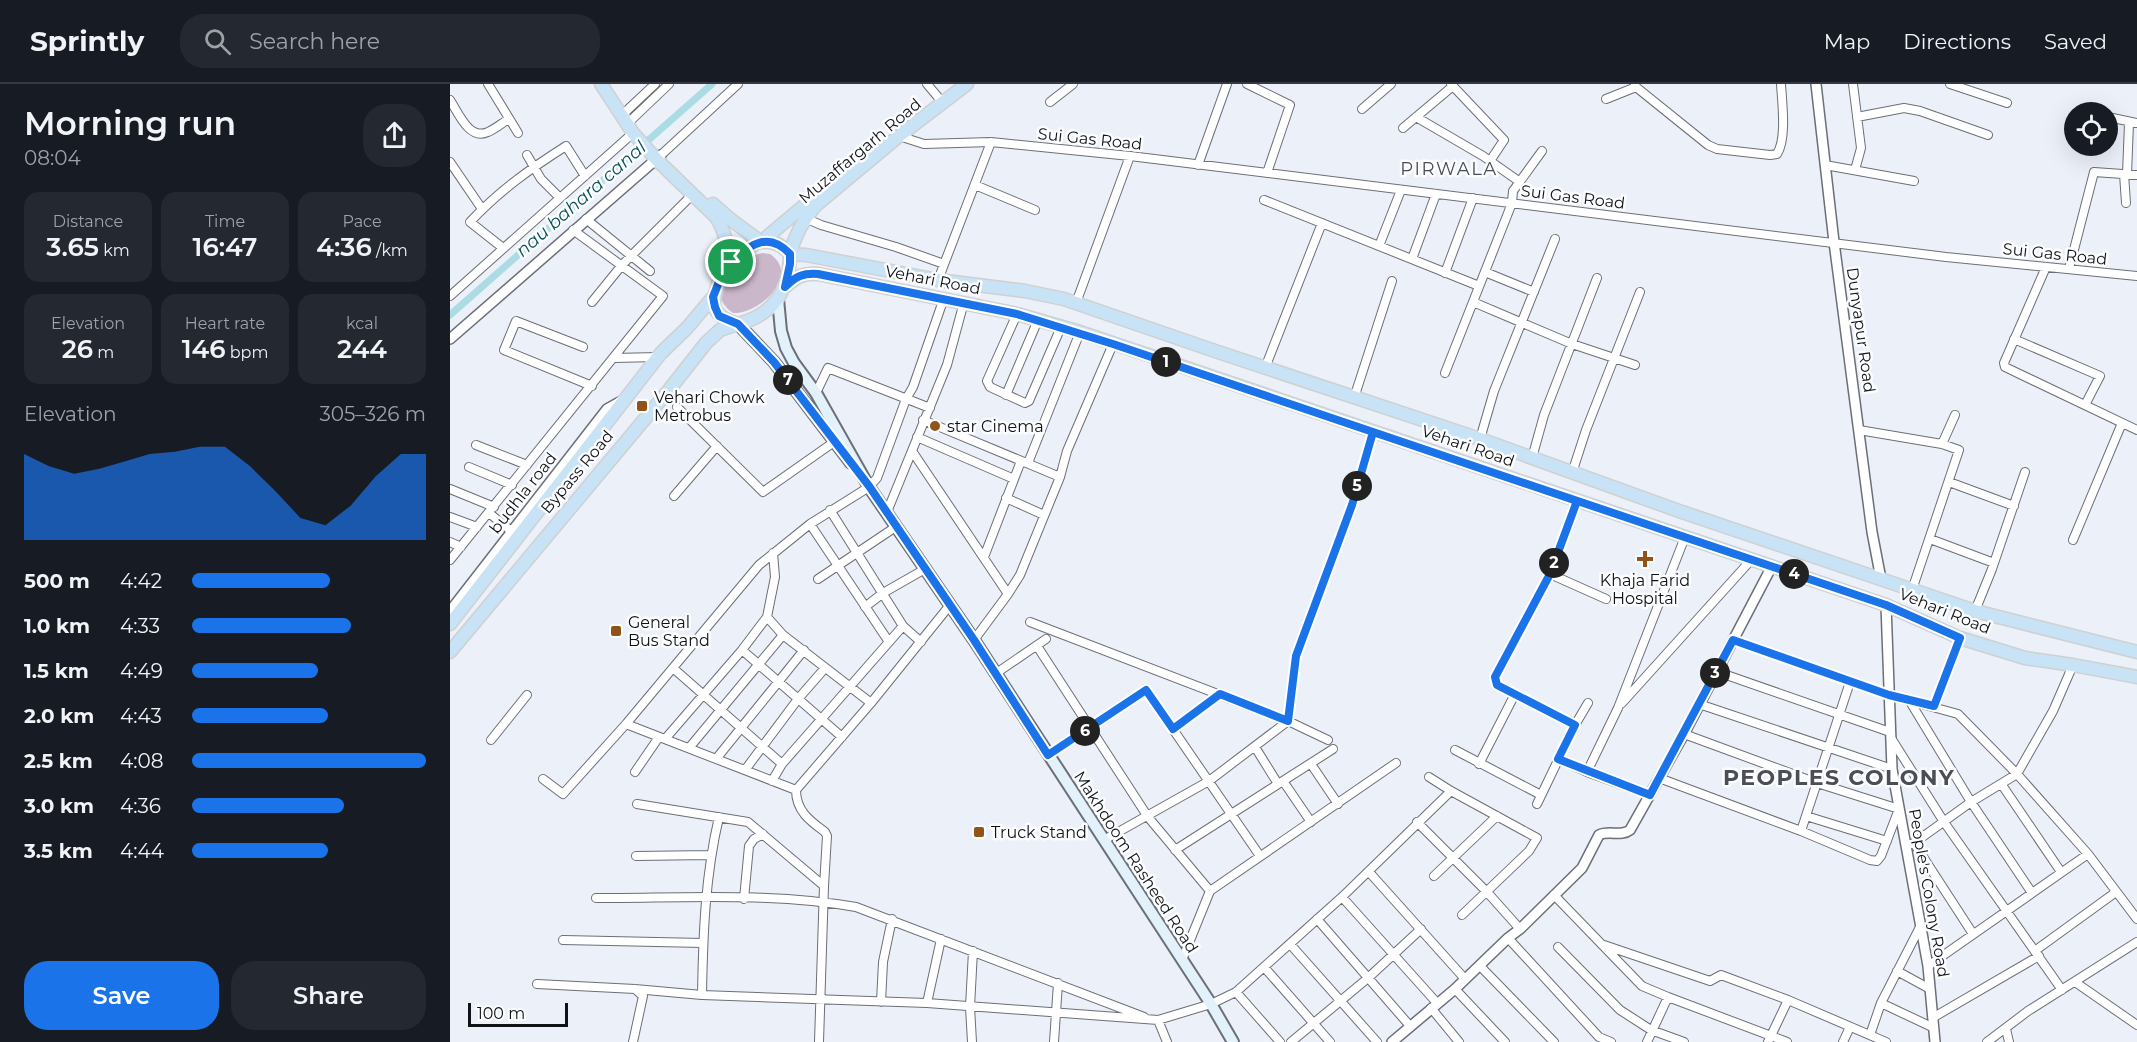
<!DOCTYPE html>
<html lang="en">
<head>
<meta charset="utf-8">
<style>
	body { margin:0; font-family:Montserrat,sans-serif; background:#242831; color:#f1f3f6; height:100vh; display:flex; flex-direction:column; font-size:22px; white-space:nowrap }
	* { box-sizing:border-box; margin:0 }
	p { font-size:20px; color:#9ea1a6 }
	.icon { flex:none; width:33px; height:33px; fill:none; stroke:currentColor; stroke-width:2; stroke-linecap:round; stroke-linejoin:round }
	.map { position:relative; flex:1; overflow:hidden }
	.sheet { display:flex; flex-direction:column; background:#171b24; width:450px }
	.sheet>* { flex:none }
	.fabs { position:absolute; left:1614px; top:18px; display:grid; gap:12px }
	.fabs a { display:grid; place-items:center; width:54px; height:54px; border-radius:50%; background:#171b24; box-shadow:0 6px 24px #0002; font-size:30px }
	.scale { position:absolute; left:18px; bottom:15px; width:100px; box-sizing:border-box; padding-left:6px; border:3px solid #111215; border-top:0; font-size:16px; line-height:21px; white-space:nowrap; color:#111215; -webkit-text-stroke:4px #fcfdff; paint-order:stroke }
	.pin { position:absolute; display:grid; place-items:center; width:51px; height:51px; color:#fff; margin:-26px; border:3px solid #fff; border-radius:50%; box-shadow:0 2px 6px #0007 }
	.km { position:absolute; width:30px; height:30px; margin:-15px; border-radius:50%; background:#222; color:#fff; font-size:16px; line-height:30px; text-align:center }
	.round { display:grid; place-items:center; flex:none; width:63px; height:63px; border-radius:24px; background:#242831 }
	.head { display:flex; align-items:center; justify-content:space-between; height:102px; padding:0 24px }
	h1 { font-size:33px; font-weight:600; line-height:45px }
	.metrics { display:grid; grid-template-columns:repeat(3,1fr); gap:9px; height:102px; padding:6px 24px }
	.metrics div { display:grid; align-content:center; border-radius:15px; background:#242831; text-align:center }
	.metrics b { font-size:26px; font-weight:600 }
	.metrics small { font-size:16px; font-weight:400 }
	.metrics p { font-size:16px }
	.chart { height:168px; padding:12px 24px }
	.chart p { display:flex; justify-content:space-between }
	.chart svg { width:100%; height:108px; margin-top:6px; fill:#1a73e8; opacity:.7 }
	.action { display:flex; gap:12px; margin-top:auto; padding:12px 24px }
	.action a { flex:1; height:69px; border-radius:24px; background:#1a73e8; color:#fff; font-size:24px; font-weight:600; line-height:69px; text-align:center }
	.action a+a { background:#242831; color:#f1f3f6 }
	ul { padding:0 24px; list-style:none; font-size:20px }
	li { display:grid; grid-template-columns:96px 72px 1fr; align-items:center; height:45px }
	li i { height:15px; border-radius:8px; background:#1a73e8 }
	header { display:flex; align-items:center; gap:36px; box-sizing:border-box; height:84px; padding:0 30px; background:#171b24; border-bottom:2px solid #363941 }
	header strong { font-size:28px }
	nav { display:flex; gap:33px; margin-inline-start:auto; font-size:21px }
	.search { width:420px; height:54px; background:#242831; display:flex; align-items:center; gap:15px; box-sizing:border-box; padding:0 21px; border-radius:24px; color:#9ea1a6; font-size:22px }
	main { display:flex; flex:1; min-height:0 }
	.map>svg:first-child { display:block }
	.green { fill:#cbb7ca }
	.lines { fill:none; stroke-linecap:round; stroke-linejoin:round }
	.canal { stroke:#acdce3; stroke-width:7 }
	.minor-casing { stroke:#6b6f77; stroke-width:10 }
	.tertiary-casing { stroke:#6b6f77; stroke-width:12 }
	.secondary-casing { stroke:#6b6f77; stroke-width:14 }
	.primary-casing { stroke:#cfd0d0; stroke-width:15 }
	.minor { stroke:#fff; stroke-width:8 }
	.tertiary { stroke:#fff; stroke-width:9 }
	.secondary { stroke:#e3f1fa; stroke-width:10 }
	.primary { stroke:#c8e3f5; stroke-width:12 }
	.route-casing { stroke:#fff; stroke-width:12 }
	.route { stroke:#1a73e8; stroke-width:8 }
	.poi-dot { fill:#92531a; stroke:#fcfdff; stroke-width:2 }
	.labels { text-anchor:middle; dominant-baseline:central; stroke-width:5; stroke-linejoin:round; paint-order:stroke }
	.street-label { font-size:16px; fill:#111215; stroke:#fcfdff }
	.poi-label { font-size:16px; fill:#111215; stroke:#fcfdff; text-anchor:start }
	.neighbourhood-label { font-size:18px; letter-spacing:1.5px; fill:#4b4e56; stroke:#fcfdff }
	.water-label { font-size:18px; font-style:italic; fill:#084f57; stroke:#fcfdff }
	.district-label { font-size:22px; font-weight:bold; letter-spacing:1.5px; fill:#4b4e56; stroke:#fcfdff }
</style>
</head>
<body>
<header>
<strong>Sprintly</strong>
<div class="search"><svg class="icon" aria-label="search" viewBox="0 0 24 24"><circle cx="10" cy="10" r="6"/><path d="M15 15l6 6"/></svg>Search here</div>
<nav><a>Map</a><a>Directions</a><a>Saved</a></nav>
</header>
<main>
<section class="sheet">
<div class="head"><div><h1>Morning run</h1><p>08:04</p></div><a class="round"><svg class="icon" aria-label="share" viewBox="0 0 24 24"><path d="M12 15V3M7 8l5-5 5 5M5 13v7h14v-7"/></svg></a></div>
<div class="metrics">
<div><p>Distance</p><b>3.65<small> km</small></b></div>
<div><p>Time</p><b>16:47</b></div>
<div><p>Pace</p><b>4:36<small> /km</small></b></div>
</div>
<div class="metrics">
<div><p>Elevation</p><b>26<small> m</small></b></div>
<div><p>Heart rate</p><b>146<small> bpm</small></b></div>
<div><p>kcal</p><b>244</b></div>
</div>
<div class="chart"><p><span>Elevation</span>305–326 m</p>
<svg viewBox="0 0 160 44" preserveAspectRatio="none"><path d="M0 44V9L10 14L20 17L30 15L40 12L50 9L60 8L70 6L80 6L90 14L100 24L110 35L120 38L130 30L140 18L150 9L160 9V44z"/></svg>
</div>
<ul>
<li><b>500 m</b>4:42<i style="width:59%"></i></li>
<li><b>1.0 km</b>4:33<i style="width:68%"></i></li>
<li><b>1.5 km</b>4:49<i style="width:54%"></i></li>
<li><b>2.0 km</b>4:43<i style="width:58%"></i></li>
<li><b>2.5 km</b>4:08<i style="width:100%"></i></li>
<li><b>3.0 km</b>4:36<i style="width:65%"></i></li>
<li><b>3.5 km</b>4:44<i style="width:58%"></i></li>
</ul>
<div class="action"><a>Save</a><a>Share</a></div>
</section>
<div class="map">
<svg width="1687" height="958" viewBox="0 0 1687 958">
	<rect width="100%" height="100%" fill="#ecf0f9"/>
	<path class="green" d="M 312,169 L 320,170 C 351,191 310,230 283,229 C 251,208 289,175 312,169 Z"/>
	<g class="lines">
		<path class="canal" d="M 0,231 L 262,0"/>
		<g class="minor-casing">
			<path id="minor" d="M 38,0 L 68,49
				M 477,0 L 493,19
				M 797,0 L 840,21 L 817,89
				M 1001,0 L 1054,56 L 1040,77
				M 1185,0 L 1186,3 L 1258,61 L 1267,65 L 1320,71 L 1327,70 C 1337,55 1332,18 1331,0
				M 1403,0 L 1411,64 L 1405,86
				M 1500,0 L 1557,19
				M 1156,15 L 1186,3
				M 0,16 C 8,28 19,57 38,48 C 45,45 52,39 59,35
				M 600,18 L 623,0
				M 912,25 L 941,0
				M 171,32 L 205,0
				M 966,33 L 1033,72 L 1070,98
				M 1407,33 L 1454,24 L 1470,27 L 1538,51
				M 1658,33 L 1687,39
				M 177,40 L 219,0
				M 953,44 L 1003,2
				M 449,52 L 474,60 L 541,58 L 680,72 L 1496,173 L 1687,192
				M 77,71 L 91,95 L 110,114
				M 211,71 L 288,0
				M 0,78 L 32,125
				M 748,81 L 777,0
				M 1375,81 L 1464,97
				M 1674,90 L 1676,119
				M 1677,90 L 1679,39
				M 525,101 L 585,126
				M 814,116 L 1029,202
				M 355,134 L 371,141 L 446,163 L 494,180
				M 136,135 L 200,187
				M 929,162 L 951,106
				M 53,164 L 20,138 C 50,106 80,85 116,62 L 135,92
				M 962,175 L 986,110
				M 1596,183 L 1554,279 L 1555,283 L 1687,346
				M 1619,185 L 1644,88 L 1687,91
				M 1035,188 L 1084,208
				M 995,189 L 1023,114
				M 488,196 L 541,58
				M 0,212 L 183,49
				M 142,218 L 172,181 L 243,110
				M 1023,218 L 1122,260 L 1185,281
				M 626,219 L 680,72
				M 567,230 L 537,297 L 540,303 L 575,319 L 579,317 L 611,243
				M 1564,255 L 1650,292 L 1635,321
				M 133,263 L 66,237 L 54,266 L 142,302
				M 164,274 L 208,273
				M 815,284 L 872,139
				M 995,289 L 1062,119 L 1063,107 L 1092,67
				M 366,309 L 378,284 L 480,324
				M 556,311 L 588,236
				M 904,314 L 942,197
				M 227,323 L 313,408 L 384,358
				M 473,336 L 610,393
				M 1409,346 L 1492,360 L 1509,366 L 1462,506
				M 467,353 L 564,395
				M 1030,355 L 1044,307 L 1105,155
				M 1492,360 L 1505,331
				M 26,361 L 77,381
				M 462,367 L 558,510
				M 1082,374 L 1094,331 L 1147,194
				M 578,379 L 630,248
				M 19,383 L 62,401
				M 1122,389 L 1136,346 L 1190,208
				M 1499,398 L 1564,422
				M 0,405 L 44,423
				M 224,412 L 267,362
				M 556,414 L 594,431
				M 380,426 L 453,542 L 471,558
				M 437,428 L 497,281 L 514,218
				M 39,429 L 66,451
				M 0,433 L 27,443
				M 360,440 L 439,558
				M 1480,455 L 1544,479
				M 1623,456 L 1672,339
				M 0,458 L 11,463
				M 534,473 L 571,377
				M 0,476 L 213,212 L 123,146
				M 1100,490 L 1156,515
				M 368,495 L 447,442
				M 415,523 L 433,509 L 475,485
				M 1525,527 L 1542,485 L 1575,388
				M 317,533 L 333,551 L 421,619
				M 580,538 L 838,637 L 878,656
				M 524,556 L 558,510 L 570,491 L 610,393 L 617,367 L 663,260
				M 1283,556 L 1439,611 L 1508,630 L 1567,690 L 1638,770 L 1687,835
				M 587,562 L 698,733 L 760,807 L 946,679
				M 292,566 L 392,653
				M 223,584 L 332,680
				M 1265,587 L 1440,648
				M 545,590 L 596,555
				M 1459,616 L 1521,718 L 1582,809
				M 1172,619 L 1302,475
				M 1249,620 L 1442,685
				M 1484,622 L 1510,554
				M 176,640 L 346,706
				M 1125,641 L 1047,601 L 1045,593 L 1100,490 L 1127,417
				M 723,645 L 770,610
				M 1441,654 L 1494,738 L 1612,906
				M 215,655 L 292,566 L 317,533 L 325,493 L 323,469
				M 41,656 L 77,611
				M 805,663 L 828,700
				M 239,664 L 333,551
				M 1005,666 L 1091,711
				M 598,671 L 696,606 L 810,772
				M 266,675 L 354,566
				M 1108,675 L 1137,688
				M 861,680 L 888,720
				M 1029,680 L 1065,610
				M 295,686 L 348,615 L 375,584
				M 185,688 L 209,653
				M 979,693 L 1001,707 L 1087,754 L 1079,767 L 1012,831
				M 1209,694 L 1351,747 L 1420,776 L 1427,777 L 1431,772 L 1449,725 L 1367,699 L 1234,650
				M 93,695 L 113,710 L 176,640 L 309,481 L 360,440 L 419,403 L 427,394 L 456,315 L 463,303 L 494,214
				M 322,697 L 332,680 L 453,542
				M 833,697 L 861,738
				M 1552,701 L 1611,788
				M 1200,711 L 1137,688 L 1168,624 L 1235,453
				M 187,720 L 298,738 L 374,802 L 369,958
				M 1087,720 L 1125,641 L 1138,619
				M 1356,732 L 1437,757
				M 967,738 L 1037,808 L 1070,845
				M 1351,747 L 1400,598
				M 654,756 L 759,697 L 838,637 L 846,572 L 902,421 L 923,348
				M 1464,759 L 1521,718 L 1567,690 L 1603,627 L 1623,581
				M 1461,760 L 1464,759 L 1523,850
				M 725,766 L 883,665
				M 186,772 L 260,771
				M 919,788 L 1015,895
				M 984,792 L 1047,732
				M 374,802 L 377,752 L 375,748 C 360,737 346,727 346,706 L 421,619 L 500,521
				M 1104,811 L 1192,902 L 1218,913 L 1337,958
				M 892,813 L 987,919
				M 146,814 C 231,814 322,808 406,823 L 694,933
				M 294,815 L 299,762 L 304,755 L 313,750
				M 867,835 L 960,942
				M 1058,854 L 1149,953 L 1161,958
				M 113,856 L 253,859
				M 840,860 L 927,958
				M 1154,861 L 1260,897 L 1271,891 L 1338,916 L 1436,958
				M 1108,863 L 1170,926 L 1201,946 L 1234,958
				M 1586,866 L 1666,808
				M 732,876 L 760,807
				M 1030,882 L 1104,958
				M 1478,882 L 1638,770
				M 814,883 L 880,958
				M 1447,887 L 1480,905
				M 1625,898 L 1687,941
				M 87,900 L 185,905 L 252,911 L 477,919 L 708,936 L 761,920 L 786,908 L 892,813 L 1001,707
				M 1005,905 L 1055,958
				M 786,908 L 830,958
				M 252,911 C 253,852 255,792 269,733
				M 431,918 L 433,878 L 442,835
				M 477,919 L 491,855
				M 1431,919 L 1484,944
				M 981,924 L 1009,958
				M 1484,933 L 1589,872
				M 708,936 L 717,958
				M 1556,945 L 1559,958
				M 1420,951 L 1431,919 L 1471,841
				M 183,958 L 193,912 L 185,905
				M 522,958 L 520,923 L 523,867
				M 604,958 L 608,899
				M 841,958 L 918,894 L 971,845
				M 1197,958 L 1218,913
				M 1318,958 L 1338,916
				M 1393,958 L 1400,943
				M 1537,958 L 1578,927 L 1687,858"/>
		</g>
		<g class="tertiary-casing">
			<path id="tertiary" d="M 1366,0 L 1384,158 L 1422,448 L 1431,495
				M 0,255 L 211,71
				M 1436,521 L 1442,685 L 1478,882 L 1485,958
				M 0,527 L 157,325 L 175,315
				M 942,958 L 1005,905 L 1058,854 L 1070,845 L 1132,784 L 1149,751 C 1159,746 1171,753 1180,746 L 1234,650 L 1322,482"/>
		</g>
		<g class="secondary-casing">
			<path id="secondary" d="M 328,215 L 331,247 L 336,264 L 344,279 L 366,309 L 419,403 L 524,556 L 761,920 L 783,958
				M 288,240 L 324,278 L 401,379"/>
		</g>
		<g class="primary-casing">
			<path id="primary" d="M 151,0 L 183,49 L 206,75 L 266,133 C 275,147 279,162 275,178 C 270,205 247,228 288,240 C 323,231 340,206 340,170 C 315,142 289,167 272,190
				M 517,0 L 449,52 L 365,122 C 352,137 345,151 340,170 L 356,171 L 488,196 L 575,207 L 614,215 L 768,268 L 1030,355 L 1229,427 L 1525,527 L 1687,568
				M 263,120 L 280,135 L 311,158 L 368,110
				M 335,203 C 346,193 353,189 368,190 L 567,230 L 630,248 L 1436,521 L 1510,554 L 1575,574 L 1623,581 L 1687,593
				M 0,540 L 211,269 L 237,244 L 263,213
				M 0,568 L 219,306 L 256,259 L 270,246 L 288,240"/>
		</g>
		<use href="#minor" class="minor"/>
		<use href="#tertiary" class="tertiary"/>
		<use href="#secondary" class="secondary"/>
		<use href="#primary" class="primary"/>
	</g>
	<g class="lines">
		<g class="route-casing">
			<path id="route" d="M 281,178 C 300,160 319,147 340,170 L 340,180 L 335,203 C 346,192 353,189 368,190 L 567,230 L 663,260 L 1127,417 L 1100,490 L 1045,593 L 1047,601 L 1125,641 L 1108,675 L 1200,711 L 1283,556 L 1439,611 L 1484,622 L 1510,554 L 1436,521 L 923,348 L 902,421 L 846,572 L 838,637 L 770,610 L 723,645 L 696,606 L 598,671 L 524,556 L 419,402 L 324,278 L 288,240 L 269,232 L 265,223 L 263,213 L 272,190 L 281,178"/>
		</g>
		<use href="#route" class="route"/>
	</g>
	<g class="poi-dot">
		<rect x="186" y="316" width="12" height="12" rx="3"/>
		<circle cx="485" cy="342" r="6"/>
		<path d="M1192 466h6v6h6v6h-6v6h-6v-6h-6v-6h6z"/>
		<rect x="160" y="541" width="12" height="12" rx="3"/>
		<rect x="523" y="742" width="12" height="12" rx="3"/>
	</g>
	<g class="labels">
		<g class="street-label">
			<text transform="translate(640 55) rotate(6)">Sui Gas Road</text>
			<text transform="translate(410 67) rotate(-40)">Muzaffargarh Road</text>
			<text transform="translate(1123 113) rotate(7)">Sui Gas Road</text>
			<text transform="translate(1605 170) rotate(6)">Sui Gas Road</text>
			<text transform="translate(483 196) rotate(11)">Vehari Road</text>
			<text transform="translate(1411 246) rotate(82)">Dunyapur Road</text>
			<text transform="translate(1018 362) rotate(19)">Vehari Road</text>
			<text transform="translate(127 388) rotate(-50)">Bypass Road</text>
			<text transform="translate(73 409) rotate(-52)">budhla road</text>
			<text transform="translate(1495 527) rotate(22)">Vehari Road</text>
			<text transform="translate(686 778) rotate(57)">Makhdoom Rasheed Road</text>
			<text transform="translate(1479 809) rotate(80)">People's Colony Road</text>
		</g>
		<g class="poi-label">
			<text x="204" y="313">Vehari Chowk<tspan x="204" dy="18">Metrobus</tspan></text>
			<text x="497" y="342">star Cinema</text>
			<text x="1195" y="496" text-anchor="middle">Khaja Farid<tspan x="1195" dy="18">Hospital</tspan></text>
			<text x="178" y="538">General<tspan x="178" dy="18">Bus Stand</tspan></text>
			<text x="541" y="748">Truck Stand</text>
		</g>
		<g class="neighbourhood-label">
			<text x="999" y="85">PIRWALA</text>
		</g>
		<g class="water-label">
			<text transform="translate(131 115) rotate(-41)">nau bahara canal</text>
		</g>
		<g class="district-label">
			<text x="1389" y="693">PEOPLES COLONY</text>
		</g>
	</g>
</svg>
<div class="fabs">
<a><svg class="icon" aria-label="locate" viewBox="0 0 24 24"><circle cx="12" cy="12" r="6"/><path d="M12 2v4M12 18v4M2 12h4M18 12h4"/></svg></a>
</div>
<div class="scale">100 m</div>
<div class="pin" style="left:281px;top:178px;background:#1e9e55"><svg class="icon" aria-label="arrive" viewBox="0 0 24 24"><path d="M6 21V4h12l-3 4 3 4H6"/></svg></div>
<b class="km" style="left:716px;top:278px">1</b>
<b class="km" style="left:1104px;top:479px">2</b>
<b class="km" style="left:1265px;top:589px">3</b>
<b class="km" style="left:1344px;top:490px">4</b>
<b class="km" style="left:907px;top:402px">5</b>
<b class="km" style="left:635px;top:647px">6</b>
<b class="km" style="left:338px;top:296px">7</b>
</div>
</main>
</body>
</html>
